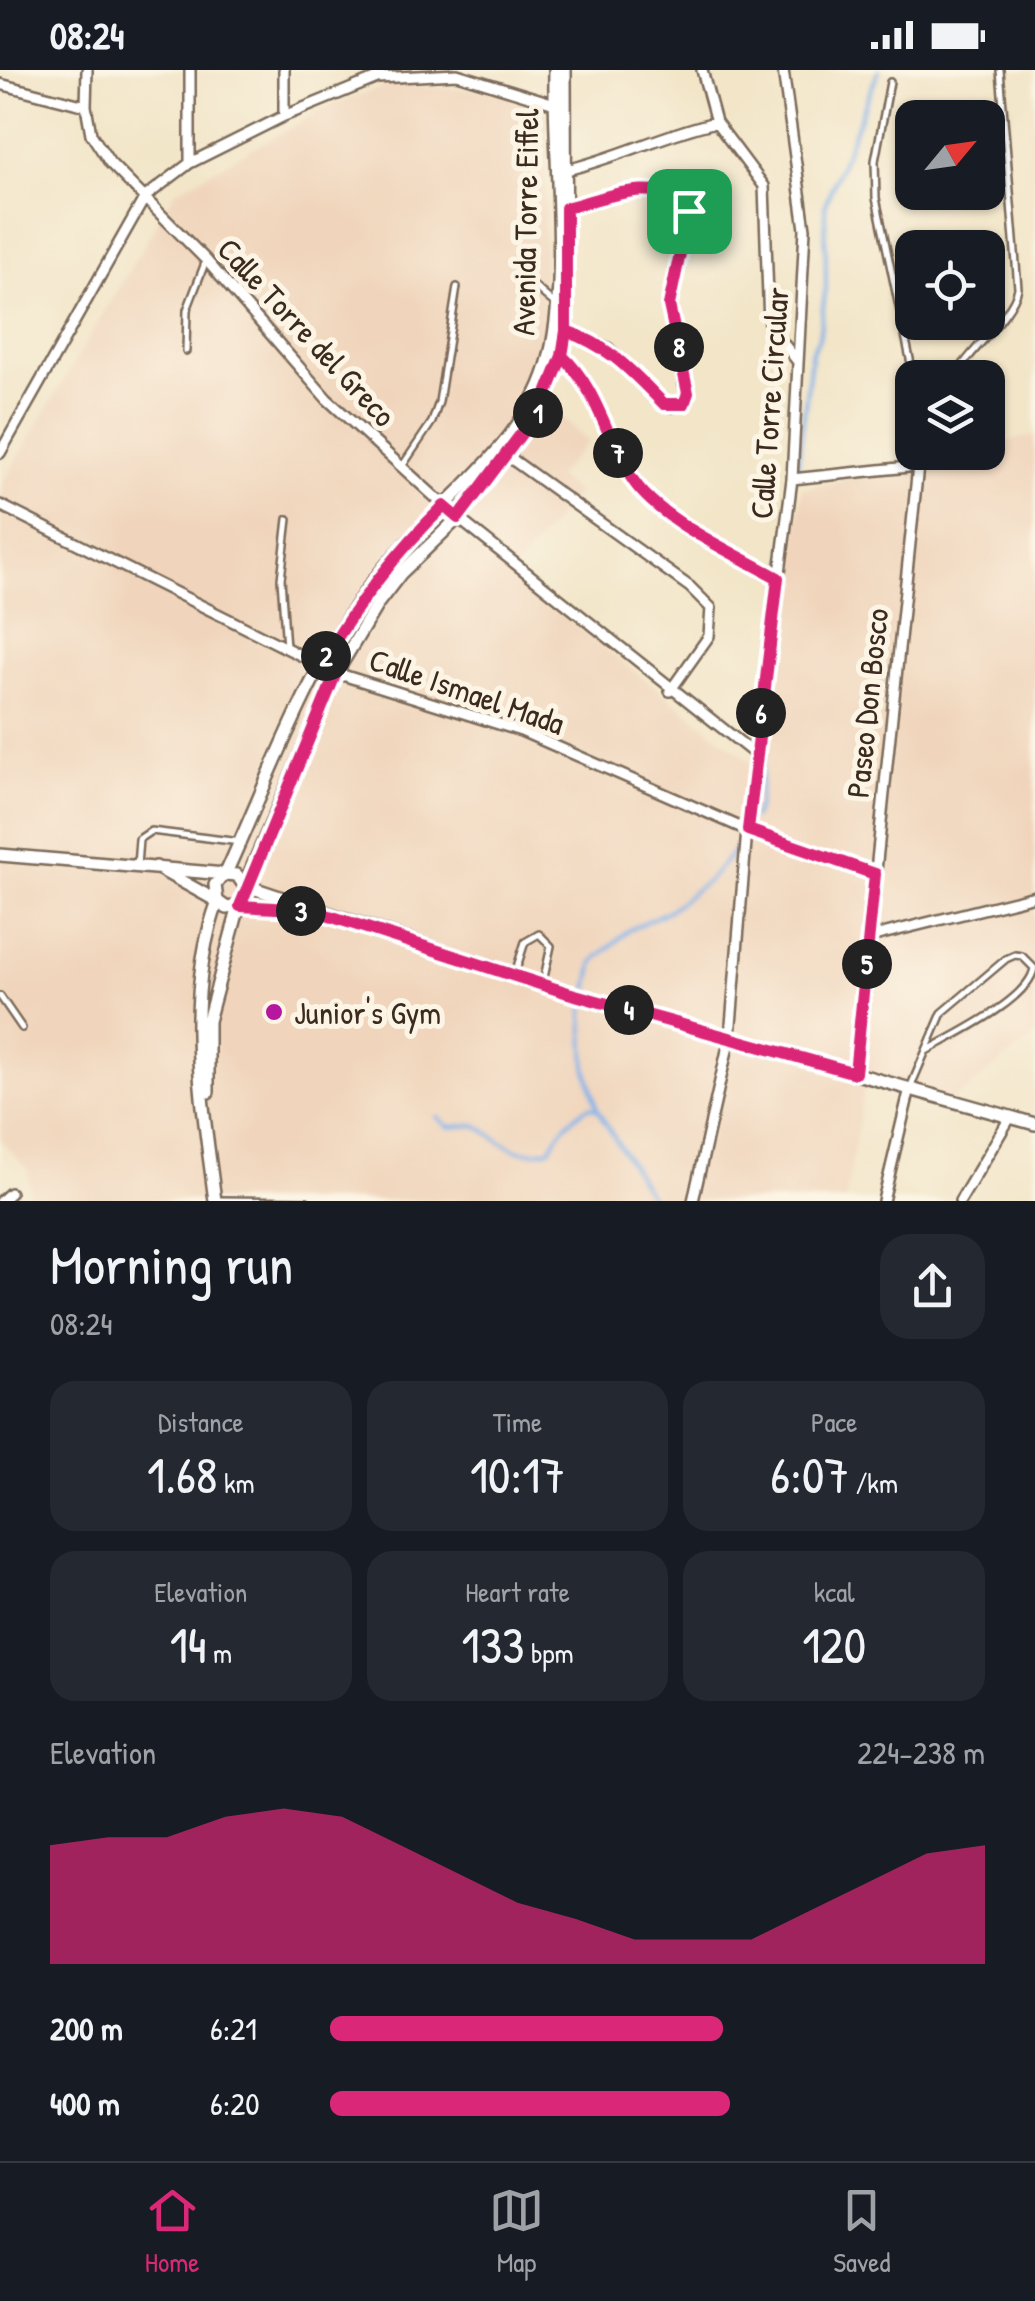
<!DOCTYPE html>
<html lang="en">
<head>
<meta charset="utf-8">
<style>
	body { margin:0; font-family:"Patrick Hand",sans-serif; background:#242831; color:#f1f3f6; height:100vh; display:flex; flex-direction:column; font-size:38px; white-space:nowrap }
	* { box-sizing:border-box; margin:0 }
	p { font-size:32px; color:#9ea1a6 }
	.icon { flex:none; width:55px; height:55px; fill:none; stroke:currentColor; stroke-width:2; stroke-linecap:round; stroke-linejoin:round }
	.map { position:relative; height:1131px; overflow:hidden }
	.panel { display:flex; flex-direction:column; background:#171b24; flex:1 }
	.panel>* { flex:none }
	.needle { width:65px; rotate:61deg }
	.fabs { position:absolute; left:895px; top:30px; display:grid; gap:20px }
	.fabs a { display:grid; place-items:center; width:110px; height:110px; border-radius:20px; background:#171b24; box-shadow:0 2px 8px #0004; font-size:50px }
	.pin { position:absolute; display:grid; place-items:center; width:85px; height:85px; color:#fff; margin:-42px; border-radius:20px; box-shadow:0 5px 15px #0006 }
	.km { position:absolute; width:50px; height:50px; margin:-25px; border-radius:50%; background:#222; color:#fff; font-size:28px; line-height:50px; text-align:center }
	.round { display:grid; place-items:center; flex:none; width:105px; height:105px; border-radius:30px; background:#242831 }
	.head { display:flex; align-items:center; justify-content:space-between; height:170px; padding:0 50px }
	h1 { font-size:55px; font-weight:600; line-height:75px }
	.metrics { display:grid; grid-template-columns:repeat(3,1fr); gap:15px; height:170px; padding:10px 50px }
	.metrics div { display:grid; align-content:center; border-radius:25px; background:#242831; text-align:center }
	.metrics b { font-size:50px; font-weight:600 }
	.metrics small { font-size:28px; font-weight:400 }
	.metrics p { font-size:28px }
	.chart { height:280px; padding:20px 50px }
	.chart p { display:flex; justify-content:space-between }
	.chart svg { width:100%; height:180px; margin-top:10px; fill:#db2777; opacity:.7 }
	ul { padding:0 50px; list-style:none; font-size:32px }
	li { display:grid; grid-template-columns:160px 120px 1fr; align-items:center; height:75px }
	li i { height:25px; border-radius:12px; background:#db2777 }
	.status { display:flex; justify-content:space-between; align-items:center; height:70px; padding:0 50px; background:#171b24; direction:ltr }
	.status svg { height:28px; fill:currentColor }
	.dock { display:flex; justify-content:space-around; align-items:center; height:140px; border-top:2px solid #363941; background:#171b24; font-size:28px; color:#9ea1a6 }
	.dock a { display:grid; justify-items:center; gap:5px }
	.dock .active { color:#db2777 }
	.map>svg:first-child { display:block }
	.built { fill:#f0d5bc }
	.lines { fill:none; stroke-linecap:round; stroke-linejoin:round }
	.stream { stroke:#7db0e9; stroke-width:4 }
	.service-casing { stroke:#7b6b5a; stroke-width:10 }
	.minor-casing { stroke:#7b6b5a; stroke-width:14 }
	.tertiary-casing { stroke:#7b6b5a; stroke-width:16 }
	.service { stroke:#fff; stroke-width:5 }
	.minor { stroke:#fff; stroke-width:9 }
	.tertiary { stroke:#fff; stroke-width:11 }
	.route-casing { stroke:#fff; stroke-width:20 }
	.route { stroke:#db2777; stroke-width:12 }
	.poi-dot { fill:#b5179e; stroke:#fcf5e5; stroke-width:4 }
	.labels { text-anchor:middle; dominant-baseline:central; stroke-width:10; stroke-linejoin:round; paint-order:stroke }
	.street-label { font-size:32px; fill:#3b2a1e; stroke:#fcf5e5 }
	.poi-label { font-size:32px; fill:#3b2a1e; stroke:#fcf5e5; text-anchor:start }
</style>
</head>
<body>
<div class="status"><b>08:24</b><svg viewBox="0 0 49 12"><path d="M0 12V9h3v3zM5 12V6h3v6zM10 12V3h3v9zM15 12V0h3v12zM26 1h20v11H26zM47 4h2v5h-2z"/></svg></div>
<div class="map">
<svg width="1035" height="1131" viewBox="0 0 1035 1131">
	<rect width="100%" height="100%" fill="#fcf5e5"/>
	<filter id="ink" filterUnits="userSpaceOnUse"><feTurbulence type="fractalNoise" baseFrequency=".01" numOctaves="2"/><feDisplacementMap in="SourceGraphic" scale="20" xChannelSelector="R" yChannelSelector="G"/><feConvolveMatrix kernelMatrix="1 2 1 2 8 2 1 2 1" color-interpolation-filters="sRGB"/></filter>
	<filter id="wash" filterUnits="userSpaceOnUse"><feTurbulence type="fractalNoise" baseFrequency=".0048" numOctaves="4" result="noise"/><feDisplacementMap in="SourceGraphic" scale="40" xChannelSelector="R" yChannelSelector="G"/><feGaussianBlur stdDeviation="2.25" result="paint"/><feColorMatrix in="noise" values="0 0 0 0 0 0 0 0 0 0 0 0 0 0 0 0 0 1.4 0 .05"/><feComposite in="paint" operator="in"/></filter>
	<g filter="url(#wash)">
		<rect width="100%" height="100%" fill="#f2e5c8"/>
		<path class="built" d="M 391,14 L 499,22 L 546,44 L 544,277 L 530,317 L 588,372 L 557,406 L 577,424 L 510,504 L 765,703 L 802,419 L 959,383 L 988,382 L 988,376 L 1035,365 L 1035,966 L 943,1038 L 865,1015 L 845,1131 L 31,1131 L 28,1100 L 0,1070 L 0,418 L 176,121 L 331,35 Z"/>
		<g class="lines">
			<path class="stream" d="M 796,406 L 812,280 L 819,268 L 826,216 L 825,134 L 879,0
				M 753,748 L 758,736 L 790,460
				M 597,1039 L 586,997 L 583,944 L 594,891 L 629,860 L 668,841 L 711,808 L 743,770
				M 437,1047 L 449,1057 L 476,1055 C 504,1072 515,1089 550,1079 C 560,1059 570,1049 588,1037 L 597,1039 L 653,1131"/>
		</g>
	</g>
	<g filter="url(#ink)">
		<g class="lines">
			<g class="service-casing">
				<path id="service" d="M 890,12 L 875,91 L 876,128 L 914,308
					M 518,188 L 528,211 L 555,234
					M 186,281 L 187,240 L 205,193
					M 953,308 C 969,282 1014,243 1018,218 L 1000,0
					M 403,395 L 432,352 L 439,332 L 457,217
					M 918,396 L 921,382
					M 286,577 L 281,509 L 288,449
					M 137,796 L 139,769 L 151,761 L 240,772
					M 515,903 L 525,872 L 539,864 L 551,876 L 543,912
					M 0,926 L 22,958
					M 910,1018 L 942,943 L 1006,889 L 1015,885 L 1022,886 L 1034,898 C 1030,929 953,966 926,981
					M 220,1130 L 307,1131"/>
			</g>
			<g class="minor-casing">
				<path id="minor" d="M 87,0 L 86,36 L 91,64 L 110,93 L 206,190 L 327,329 L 458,448 L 756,685
					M 190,0 L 190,93
					M 284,0 L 284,46
					M 702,0 L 716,52 L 764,116 L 769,255 L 798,292
					M 0,14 L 86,36
					M 566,100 C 620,87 663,64 716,52
					M 566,138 C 601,129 664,102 689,141 L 669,235 L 687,331 L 672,337 L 664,334 L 608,278 L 566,261
					M 562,285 C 597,318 606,368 631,407 C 657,450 735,483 779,508
					M 0,383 L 145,127 L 190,93 L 284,46 L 377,8 L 457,4 L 558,35
					M 506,385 L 690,517 L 711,538 L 709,566 L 670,621
					M 792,409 L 918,396 L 855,1003
					M 0,435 L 336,603 L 521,661 L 747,760 L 875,804
					M 870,867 L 1035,826
					M 1,1131 L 10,1123
					M 693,1131 L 730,967 L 747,760 L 792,409 L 805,159 L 783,0
					M 883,1131 L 910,1018
					M 960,1131 L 1011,1046"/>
			</g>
			<g class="tertiary-casing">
				<path id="tertiary" d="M 0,785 L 237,805 L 248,821 L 240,836 L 227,838 L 217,831 L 215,815 L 222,806
					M 156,797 L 217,831
					M 225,805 C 270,707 307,600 372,513 C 426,441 520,385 547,296 C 571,219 553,84 555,0
					M 246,812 L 336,603 L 378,533 L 401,503 L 458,448 L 542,337 L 566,261 L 565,0
					M 247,816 L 568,923 L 1035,1054
					M 240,836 L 307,840
					M 208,1022 L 208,951 L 239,836
					M 215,1131 C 203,1034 182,927 218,831"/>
			</g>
			<use href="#service" class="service"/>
			<use href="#minor" class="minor"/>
			<use href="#tertiary" class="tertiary"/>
		</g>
	</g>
	<g class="lines" filter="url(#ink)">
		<g class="route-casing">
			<path id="route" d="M 689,141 C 664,102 601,129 566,138 L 566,261 L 562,286 L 542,336 L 458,448 L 444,436 C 394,484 356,535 321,594 L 336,603 L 240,836 L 311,840 L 568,923 L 855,1003 L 875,804 L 748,760 L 778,508 C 735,483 657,450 631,407 C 606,368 597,318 562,286 L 566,261 C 610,276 632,302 664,334 L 684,334 L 688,323 L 669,235 L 689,141"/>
		</g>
		<use href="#route" class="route"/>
	</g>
	<circle class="poi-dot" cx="274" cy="942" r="10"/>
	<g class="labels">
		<g class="street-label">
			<text transform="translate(525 152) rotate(-89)">Avenida Torre Eiffel</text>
			<text transform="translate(307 262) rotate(47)">Calle Torre del Greco</text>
			<text transform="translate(769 333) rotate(-86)">Calle Torre Circular</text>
			<text transform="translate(467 621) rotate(19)">Calle Ismael Mada</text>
			<text transform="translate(867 633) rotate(-84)">Paseo Don Bosco</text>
		</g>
		<g class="poi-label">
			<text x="294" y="942">Junior's Gym</text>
		</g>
	</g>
</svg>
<div class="fabs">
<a><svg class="needle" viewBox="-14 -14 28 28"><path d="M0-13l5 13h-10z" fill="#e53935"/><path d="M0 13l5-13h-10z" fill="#9ea1a6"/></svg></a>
<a><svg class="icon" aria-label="locate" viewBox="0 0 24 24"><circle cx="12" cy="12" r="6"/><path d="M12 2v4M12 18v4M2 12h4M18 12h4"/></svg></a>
<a><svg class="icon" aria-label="layers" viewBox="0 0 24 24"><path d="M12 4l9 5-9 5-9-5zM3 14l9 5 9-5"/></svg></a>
</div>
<div class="pin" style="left:689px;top:141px;background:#1e9e55"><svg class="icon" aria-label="arrive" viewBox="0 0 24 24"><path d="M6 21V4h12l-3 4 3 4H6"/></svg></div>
<b class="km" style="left:538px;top:343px">1</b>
<b class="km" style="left:326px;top:586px">2</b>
<b class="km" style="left:301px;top:841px">3</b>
<b class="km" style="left:629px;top:940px">4</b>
<b class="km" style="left:867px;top:894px">5</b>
<b class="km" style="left:761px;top:643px">6</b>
<b class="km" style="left:618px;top:383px">7</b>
<b class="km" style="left:679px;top:277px">8</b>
</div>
<section class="panel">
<div class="head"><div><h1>Morning run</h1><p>08:24</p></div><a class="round"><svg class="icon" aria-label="share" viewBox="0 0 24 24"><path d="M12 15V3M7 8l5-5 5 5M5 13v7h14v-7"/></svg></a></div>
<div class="metrics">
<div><p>Distance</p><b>1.68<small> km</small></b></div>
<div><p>Time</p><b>10:17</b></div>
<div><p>Pace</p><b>6:07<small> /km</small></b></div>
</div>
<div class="metrics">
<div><p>Elevation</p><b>14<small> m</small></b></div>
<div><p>Heart rate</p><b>133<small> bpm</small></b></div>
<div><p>kcal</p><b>120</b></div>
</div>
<div class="chart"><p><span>Elevation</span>224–238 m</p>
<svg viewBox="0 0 160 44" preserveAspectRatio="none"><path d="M0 44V15L10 13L20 13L30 8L40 6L50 8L60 15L70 22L80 29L90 33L100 38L110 38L120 38L130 31L140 24L150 17L160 15V44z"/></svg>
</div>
<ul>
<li><b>200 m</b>6:21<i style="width:60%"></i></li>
<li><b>400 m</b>6:20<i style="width:61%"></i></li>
</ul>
</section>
<nav class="dock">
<a class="active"><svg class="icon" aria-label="home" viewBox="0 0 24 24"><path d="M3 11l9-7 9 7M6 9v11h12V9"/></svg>Home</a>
<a><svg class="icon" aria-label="map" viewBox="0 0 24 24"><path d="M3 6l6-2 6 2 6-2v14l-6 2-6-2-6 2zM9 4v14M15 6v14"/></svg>Map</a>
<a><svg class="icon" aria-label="saved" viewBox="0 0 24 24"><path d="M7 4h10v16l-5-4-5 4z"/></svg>Saved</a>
</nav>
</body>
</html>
